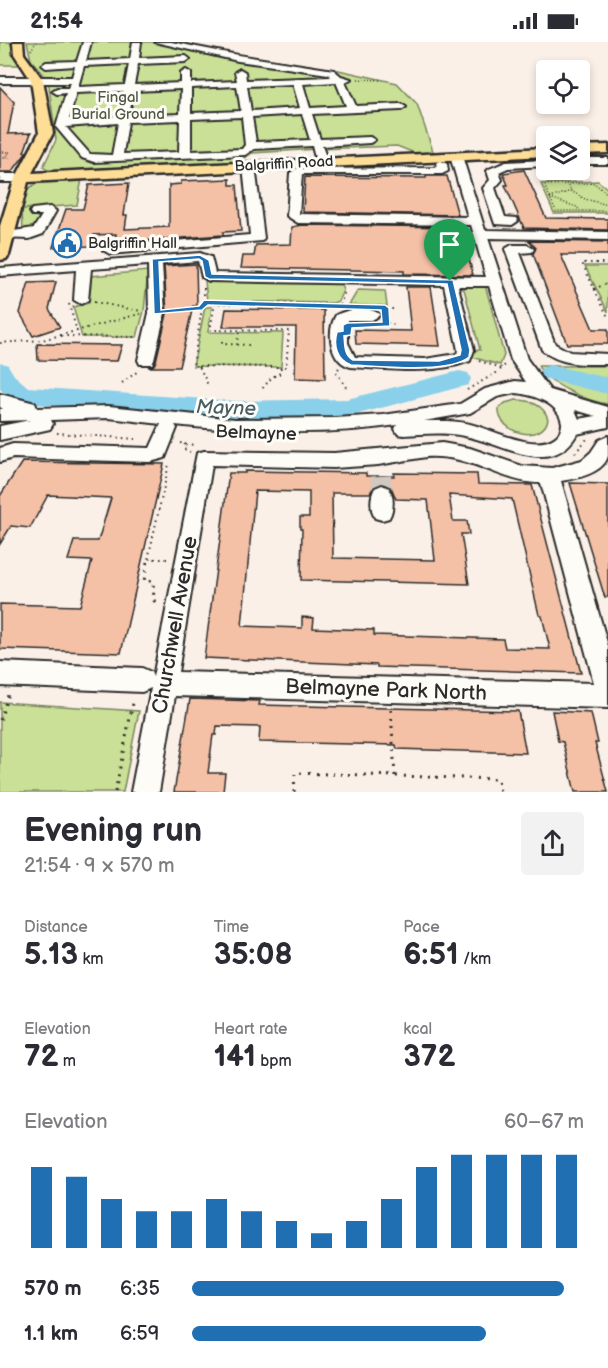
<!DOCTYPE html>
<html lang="en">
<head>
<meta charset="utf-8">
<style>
	body { margin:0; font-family:"Balsamiq Sans",sans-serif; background:#f2f2f3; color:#2b2b33; height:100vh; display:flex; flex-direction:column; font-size:22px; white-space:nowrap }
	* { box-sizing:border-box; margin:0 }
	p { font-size:20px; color:#7c7c81 }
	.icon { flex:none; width:33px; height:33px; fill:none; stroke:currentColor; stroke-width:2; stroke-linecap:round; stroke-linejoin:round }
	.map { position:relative; height:750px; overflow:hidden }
	.sheet { display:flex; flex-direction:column; background:#fff; flex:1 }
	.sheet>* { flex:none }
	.tools { position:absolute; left:536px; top:18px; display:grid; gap:12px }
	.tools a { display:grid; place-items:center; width:54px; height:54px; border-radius:6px; background:#fff; box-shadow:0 3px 9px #0003; font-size:30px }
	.pin { position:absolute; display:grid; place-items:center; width:51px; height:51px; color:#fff; margin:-62px -26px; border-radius:50% 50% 50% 0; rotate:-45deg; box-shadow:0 0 6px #0007 }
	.pin .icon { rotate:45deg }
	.round { display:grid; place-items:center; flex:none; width:63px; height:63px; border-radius:6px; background:#f2f2f3 }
	.headline { display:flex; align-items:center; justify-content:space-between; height:102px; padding:0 24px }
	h1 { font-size:33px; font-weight:700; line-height:45px }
	.figures { display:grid; grid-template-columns:repeat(3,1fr); gap:9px; height:102px; padding:6px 24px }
	.figures div { display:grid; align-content:center }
	.figures b { font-size:30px; font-weight:700 }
	.figures small { font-size:16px; font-weight:400 }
	.figures p { font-size:16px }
	.chart { height:168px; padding:12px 24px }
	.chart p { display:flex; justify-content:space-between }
	.chart svg { width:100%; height:108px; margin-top:6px; stroke:#1f6fb2; stroke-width:6 }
	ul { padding:0 24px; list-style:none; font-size:20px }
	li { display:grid; grid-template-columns:96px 72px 1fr; align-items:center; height:45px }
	li i { height:15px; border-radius:8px; background:#1f6fb2 }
	.status { display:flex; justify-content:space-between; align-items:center; height:42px; padding:0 30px; background:#fff; direction:ltr }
	.status svg { height:16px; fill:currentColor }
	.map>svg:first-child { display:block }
	.green { fill:#c9e096; stroke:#7a8660; stroke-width:1.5 }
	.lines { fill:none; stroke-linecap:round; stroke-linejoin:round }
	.river { fill:#8ad0eb; fill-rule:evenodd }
	.building { fill:#f4c0a6; stroke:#2b2b2b; stroke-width:1.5; fill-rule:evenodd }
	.minor-tunnel { stroke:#d1c9c1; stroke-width:20; stroke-dasharray:20 10; stroke-linecap:butt }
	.minor-casing { stroke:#2b2b2b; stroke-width:4 }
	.major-casing { stroke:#2b2b2b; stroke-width:5 }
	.path-far2 { stroke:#2b2b2b; stroke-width:1.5; stroke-dasharray:1 2; stroke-linecap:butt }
	.path-far1 { stroke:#2b2b2b; stroke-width:2; stroke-dasharray:1.5 4; stroke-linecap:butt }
	.path { stroke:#2b2b2b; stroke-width:3; stroke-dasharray:2 6; stroke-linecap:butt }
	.minor { fill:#fdfcf7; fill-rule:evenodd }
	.major { fill:#fedd96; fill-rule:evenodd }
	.route { fill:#1f6fb2; stroke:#fff; stroke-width:1.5; fill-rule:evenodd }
	.labels { text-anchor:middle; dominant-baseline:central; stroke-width:6; stroke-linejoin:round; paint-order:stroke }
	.far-park-label { font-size:15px; fill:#525846; stroke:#fdfcf7 }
	.far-street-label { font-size:15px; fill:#2b2b2b; stroke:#fdfcf7 }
	.far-poi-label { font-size:15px; fill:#2b2b2b; stroke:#fdfcf7; text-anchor:start }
	.street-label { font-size:18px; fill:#2b2b2b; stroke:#fdfcf7 }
	.water-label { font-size:20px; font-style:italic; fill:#485d65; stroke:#fdfcf7 }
	.near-street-label { font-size:21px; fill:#2b2b2b; stroke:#fdfcf7 }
</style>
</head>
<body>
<div class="status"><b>21:54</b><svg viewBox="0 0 49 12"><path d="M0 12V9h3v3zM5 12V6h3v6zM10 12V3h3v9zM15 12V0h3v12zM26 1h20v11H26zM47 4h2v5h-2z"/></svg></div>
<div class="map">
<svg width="608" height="750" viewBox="0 0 608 750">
	<rect width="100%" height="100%" fill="#fbf0e7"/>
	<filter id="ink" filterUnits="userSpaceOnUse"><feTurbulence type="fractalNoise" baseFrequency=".0167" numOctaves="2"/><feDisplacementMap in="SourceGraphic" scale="12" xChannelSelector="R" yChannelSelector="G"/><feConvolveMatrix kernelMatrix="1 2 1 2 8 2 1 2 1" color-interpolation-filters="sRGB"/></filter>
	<g filter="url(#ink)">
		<path class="green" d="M 0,0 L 10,0 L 19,23 L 0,23 Z
			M 27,0 L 165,0 L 304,26 L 334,27 L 397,41 L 417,62 L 434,112 L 417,112 L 397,104 L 318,107 L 252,111 L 235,123 L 52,131 L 43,125 L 56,98 L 48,37 L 31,18 Z
			M 82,137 L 77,163 L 24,167 L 35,167 L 33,172 L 40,177 L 38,186 L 23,190 L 22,167 L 27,147 L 40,140 Z
			M 598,139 L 608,147 L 608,171 L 554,171 L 541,142 Z
			M 585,224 L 608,224 L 608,270 Z
			M 148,229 L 144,269 L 137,295 L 82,295 L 73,265 L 89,261 L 91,234 Z
			M 205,239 L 336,240 L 341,241 L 343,249 L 338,259 L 333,261 L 207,259 Z
			M 462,243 L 482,243 L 486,246 L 504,313 L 500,323 L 468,314 L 470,308 L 480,308 L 464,247 L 456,247 Z
			M 358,248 L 385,249 L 387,264 L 349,263 Z
			M 205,265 L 212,265 L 208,290 L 283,291 L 281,325 L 193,324 Z
			M 538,324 L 608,324 L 608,362 C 588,360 548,342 538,324 Z
			M 516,358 C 530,358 544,363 548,377 C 543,403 497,391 499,367 L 505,361 Z
			M 0,660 L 139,669 L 123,750 L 0,750 Z"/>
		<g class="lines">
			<path class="river" d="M 0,320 L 8,323 L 14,333 L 28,345 L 236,359 L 347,357 L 459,329 L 468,331 L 471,337 L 468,343 L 347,375 L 236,377 L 21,361 L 12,359 L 0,347 Z
				M 550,323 L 608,336 L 608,352 L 542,336 L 538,331 L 542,326 Z"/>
		</g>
		<path class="building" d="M 0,45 L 14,60 L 8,92 L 31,91 L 24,110 L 27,110 L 12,130 L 0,130 Z
			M 524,128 L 546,176 L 608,177 L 608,188 L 524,186 L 505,143 L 508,143 L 503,131 Z
			M 426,134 L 447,134 L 458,173 L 303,170 L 305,135 L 426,136 Z
			M 230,137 L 230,143 L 237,143 L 241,189 L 223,190 L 223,193 L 115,201 L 116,192 L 94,193 L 91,204 L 53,205 L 66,167 L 83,167 L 89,143 L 129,141 L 124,173 L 127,173 L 125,187 L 169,185 L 169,143 L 181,142 L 181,139 Z
			M 302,183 L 461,185 L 473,233 L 404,232 L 404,229 L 241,226 L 243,214 L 254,214 L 256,203 L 291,202 L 292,185 Z
			M 529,199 L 608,200 L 608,213 L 561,213 L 593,287 L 608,287 L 608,302 L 567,302 L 535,217 L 533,212 L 536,206 Z
			M 196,222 L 197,264 L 193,264 L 179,325 L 148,325 L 154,323 L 156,319 L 167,272 L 164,224 Z
			M 56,240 L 49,267 L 60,285 L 33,294 L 20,271 L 29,241 Z
			M 406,245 L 431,245 L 440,304 L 356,302 L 355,288 L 411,289 Z
			M 226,267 L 324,268 L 325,337 L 295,336 L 296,285 L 223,285 Z
			M 37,302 L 122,303 L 117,319 L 38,318 Z
			M 22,420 L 164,422 L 121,611 L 0,607 L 0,562 L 80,564 L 92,519 L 68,518 L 74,499 L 98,499 L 111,456 L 48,453 L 30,486 L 11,484 L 0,502 L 0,454 Z
			M 245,429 L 366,431 L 366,434 L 394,434 L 394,431 L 477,432 L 478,442 L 532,443 L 581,631 L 377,625 L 377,623 L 204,616 L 229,431 L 245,431 ZM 383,441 L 391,445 L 396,457 L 428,458 L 435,518 L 333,516 L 332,451 L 370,451 L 374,444 ZM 255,449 L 309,450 L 309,475 L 300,475 L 300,487 L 302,487 L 301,538 L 469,542 L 461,492 L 469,492 L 467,479 L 453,479 L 449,453 L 512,457 L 539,573 L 542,574 L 550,607 L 505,606 L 503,597 L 374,593 L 374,588 L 313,586 L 314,576 L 302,575 L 302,586 L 242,584 Z
			M 570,441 L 608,442 L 608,555 L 605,556 Z
			M 190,657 L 260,659 L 259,663 L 518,669 L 526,711 L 397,707 L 396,703 L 259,700 L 260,685 L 217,684 L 216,693 L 213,693 L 208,731 L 225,731 L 223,750 L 174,750 Z
			M 552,669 L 591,671 L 598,701 L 595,701 L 608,750 L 575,750 L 563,700 L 558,699 Z"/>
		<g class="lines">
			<path class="minor-tunnel" d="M 381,434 L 382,451"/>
			<g class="minor-casing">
				<path id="minor" d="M 83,0 L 91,0 L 86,19 L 130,17 L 133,0 L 141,0 L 139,16 L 186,14 L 190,17 L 186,20 L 138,22 L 134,43 L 181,41 L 181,31 L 186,28 L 191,31 L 191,41 L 237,39 L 235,30 L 240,27 L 245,30 L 246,38 L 331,35 L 328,32 L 238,19 L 155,0 L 171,0 L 238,13 L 334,28 L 341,34 L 351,37 L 345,40 L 356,64 L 401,62 L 406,65 L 401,68 L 312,72 L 320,97 L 370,95 L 375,98 L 370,101 L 322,104 L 328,120 L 322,123 L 316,120 L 312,104 L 254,107 L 245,113 L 94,120 L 82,116 L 56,85 L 66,51 L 57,52 L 52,49 L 57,46 L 68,46 L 70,41 L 0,41 L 0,35 L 72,35 L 75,24 L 46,26 L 42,23 L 46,20 L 77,19 ZM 129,22 L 125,43 L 78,45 L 84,24 ZM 336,40 L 346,64 L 310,66 L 303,42 ZM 293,42 L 300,66 L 251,69 L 247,44 ZM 237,44 L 241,69 L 191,71 L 191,46 ZM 181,47 L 180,72 L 129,74 L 133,49 ZM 124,49 L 119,74 L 69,77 L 76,51 ZM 302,72 L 310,98 L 256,100 L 252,75 ZM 242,75 L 245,103 L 242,107 L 191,109 L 191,77 ZM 180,78 L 179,110 L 123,112 L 128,80 ZM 118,81 L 112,113 L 90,112 L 66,85 Z
					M 456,111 L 462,114 L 485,188 L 608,190 L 608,198 L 488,196 L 527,317 L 550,348 L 608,365 L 608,385 L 577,392 C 551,437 501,400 464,394 C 444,390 424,392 404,393 L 398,392 L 395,387 L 397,383 C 325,394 248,391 175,383 L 177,386 L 165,416 L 150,420 L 13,416 L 0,420 L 0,406 L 13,402 L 150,406 L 161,382 L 109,376 L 51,378 L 53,382 L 50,387 L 0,398 L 0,384 L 30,378 L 0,379 L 0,367 L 3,367 L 0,365 L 0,352 L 35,361 L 37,366 L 109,364 L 235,377 L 335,376 L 383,373 L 460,362 L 485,347 L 515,339 L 526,340 L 511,318 L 489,244 L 458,244 L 474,308 L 470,319 C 432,333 391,327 351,325 C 330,320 326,289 336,273 C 348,267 370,263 380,273 L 372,278 L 348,278 L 348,301 L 355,315 L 425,317 L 457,312 L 458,308 L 444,243 L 209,239 L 202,235 L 198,219 L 162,222 L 165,271 L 154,318 L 152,322 L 140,322 L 138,318 L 149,271 L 148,223 L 91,227 L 88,258 L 81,262 L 74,258 L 76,228 L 0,234 L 0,226 L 200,211 L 211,215 L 215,231 L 486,235 L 471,183 L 298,181 L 287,174 L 290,131 L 296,127 L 436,126 L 437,120 L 441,119 L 447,122 L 448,129 L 442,132 L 302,132 L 299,172 L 468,175 L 450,114 ZM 515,351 C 531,352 560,361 562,381 C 562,387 559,393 554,396 C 534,410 491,387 470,382 C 455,378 439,379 424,379 L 470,371 L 497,355 ZM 575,368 L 596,374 L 579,377 Z
					M 579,116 L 608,116 L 608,122 L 579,122 Z
					M 546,118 L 546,124 L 508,126 L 499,130 L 502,138 L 495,146 L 505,175 L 517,176 L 518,179 L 512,183 L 495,182 L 483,146 L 490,138 L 487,129 L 489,127 L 506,120 Z
					M 249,121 L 255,124 L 264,196 L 262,199 L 110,212 L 103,208 L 110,204 L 250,193 L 243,124 Z
					M 0,132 L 23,132 L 29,136 L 23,140 L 0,140 Z
					M 50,165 L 56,169 L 43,192 L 29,197 L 0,196 L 0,191 L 34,186 L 42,173 L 32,173 L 30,170 L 32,167 Z
					M 512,203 L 527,203 L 534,207 L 532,210 L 520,211 L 555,302 L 570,310 L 608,312 L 608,322 C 585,322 561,324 542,308 L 505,207 Z
					M 608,394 C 608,400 608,409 608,414 C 603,432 575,437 561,439 L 608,604 L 608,666 L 175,654 L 159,750 L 131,750 L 151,646 L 142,650 L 0,644 L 0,620 L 142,626 L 151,630 L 153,635 L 197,411 L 204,409 L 334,411 L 442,401 L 470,406 L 522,424 L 552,426 L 582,418 L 591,410 L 599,398 ZM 426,415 C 472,412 501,441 541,441 L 594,641 L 178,630 L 212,423 L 334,426 L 378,423 Z
					M 382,443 L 389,446 C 394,454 394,467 389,476 L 382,478 L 375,476 C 370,467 370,454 375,446 Z"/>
			</g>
			<g class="major-casing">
				<path id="major" d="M 13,0 L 23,0 L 24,12 L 43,38 L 53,91 L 32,131 L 546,106 L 546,114 L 28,140 L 9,213 L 6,217 L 0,218 L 0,184 L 14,139 L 39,91 L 31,38 L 14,12 Z
					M 608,103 L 608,111 L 579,112 L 579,104 Z"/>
			</g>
			<path class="path-far2" d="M 31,8 L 36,0
				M 358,37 L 381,38
				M 0,110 L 10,110 L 4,116 L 10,116
				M 571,149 L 585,157 L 608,163
				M 608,152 L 594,141 L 544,143 L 556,169 L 608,169
				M 550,156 L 577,165 L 580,169
				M 550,156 L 571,149 L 568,142"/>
			<path class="path-far1" d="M 608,221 L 582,221 L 608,275
				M 204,246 L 204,261
				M 594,247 L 608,241
				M 94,260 L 141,269
				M 215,261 L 210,288 L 289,289 L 286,325 L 281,325
				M 69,262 L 78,293
				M 340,263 L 345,249
				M 202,266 L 193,324 L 199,324 L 208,343
				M 386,267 L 396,267
				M 173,269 L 202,266 L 204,261 L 337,263
				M 387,281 L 395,283
				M 377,283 L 387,282 L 386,277
				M 61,294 L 137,295
				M 222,300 L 222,302 L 251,303 L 251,301
				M 0,301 L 42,298 L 143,271
				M 237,303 L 239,288
				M 479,319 L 505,327
				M 199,324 L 281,325 L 279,332 L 272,335 L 262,347
				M 339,326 L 336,329 L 347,347
				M 122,341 L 138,329
				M 467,348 L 498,330 L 506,322
				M 57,391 L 135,397
				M 180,401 L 195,403
				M 185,402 L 184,407 L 190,410
				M 575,411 L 587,397
				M 149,517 L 168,517
				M 147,522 L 169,422"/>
			<path class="path" d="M 147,520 L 144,539 L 153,539 L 154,559 L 160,559
				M 391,668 L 395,734
				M 0,678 L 8,653
				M 115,750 L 134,656
				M 294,750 L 295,731 L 498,737 L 500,750"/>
			<use href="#minor" class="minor"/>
			<use href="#major" class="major"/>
		</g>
	</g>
	<path class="route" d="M 200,213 L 209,218 L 212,232 L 453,238 L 470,308 L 469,315 C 449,332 378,324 351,323 C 337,318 333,304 337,290 L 343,289 L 343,283 L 347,281 L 382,280 L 381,268 L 208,263 L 202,268 L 154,272 L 152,217 ZM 199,217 L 202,219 L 205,235 L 209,237 L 447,242 L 461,308 L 460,313 L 439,319 L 353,318 C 344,313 345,304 344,294 L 351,293 L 352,286 L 390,284 L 389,266 L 385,263 L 204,258 L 199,264 L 161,268 L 159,220 Z"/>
	<defs>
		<g id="civic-ring" transform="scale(1.5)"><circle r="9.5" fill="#fdfcf7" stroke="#1f6fb2" stroke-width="1.5"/><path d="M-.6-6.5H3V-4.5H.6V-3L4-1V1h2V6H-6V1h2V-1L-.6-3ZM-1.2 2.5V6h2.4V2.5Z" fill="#1f6fb2"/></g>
	</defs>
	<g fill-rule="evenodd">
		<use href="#civic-ring" x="67" y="201"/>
	</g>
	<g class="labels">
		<g class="far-park-label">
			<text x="118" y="55">Fingal<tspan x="118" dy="17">Burial Ground</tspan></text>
		</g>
		<g class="far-street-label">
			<text transform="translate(284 122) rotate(-3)">Balgriffin Road</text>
		</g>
		<g class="far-poi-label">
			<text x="88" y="201">Balgriffin Hall</text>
		</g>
		<g class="street-label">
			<text transform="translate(256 391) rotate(2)">Belmayne</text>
		</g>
		<g class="water-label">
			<text transform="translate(226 366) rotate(2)">Mayne</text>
		</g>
		<g class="near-street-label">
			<text transform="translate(175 583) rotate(-80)">Churchwell Avenue</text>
			<text transform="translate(386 648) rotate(2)">Belmayne Park North</text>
		</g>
	</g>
</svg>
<div class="tools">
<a><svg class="icon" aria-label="locate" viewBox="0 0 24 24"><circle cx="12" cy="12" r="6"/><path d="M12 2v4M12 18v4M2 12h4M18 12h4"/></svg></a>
<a><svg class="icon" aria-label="layers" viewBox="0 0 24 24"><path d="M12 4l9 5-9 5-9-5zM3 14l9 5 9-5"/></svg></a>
</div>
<div class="pin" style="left:450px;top:239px;background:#1e9e55"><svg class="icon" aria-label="arrive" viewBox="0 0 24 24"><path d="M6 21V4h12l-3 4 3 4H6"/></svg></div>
</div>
<section class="sheet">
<div class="headline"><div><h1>Evening run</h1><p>21:54 · 9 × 570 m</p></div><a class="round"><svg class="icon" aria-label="share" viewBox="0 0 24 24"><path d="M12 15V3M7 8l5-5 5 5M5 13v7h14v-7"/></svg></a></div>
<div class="figures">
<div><p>Distance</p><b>5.13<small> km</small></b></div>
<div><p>Time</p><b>35:08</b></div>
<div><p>Pace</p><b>6:51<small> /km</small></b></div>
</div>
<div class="figures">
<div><p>Elevation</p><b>72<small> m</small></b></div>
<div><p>Heart rate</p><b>141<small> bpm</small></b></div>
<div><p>kcal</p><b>372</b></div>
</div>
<div class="chart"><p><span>Elevation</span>60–67 m</p>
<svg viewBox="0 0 160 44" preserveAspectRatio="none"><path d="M5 44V11M15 44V15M25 44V24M35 44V29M45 44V29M55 44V24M65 44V29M75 44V33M85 44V38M95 44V33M105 44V24M115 44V11M125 44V6M135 44V6M145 44V6M155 44V6"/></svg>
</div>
<ul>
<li><b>570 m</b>6:35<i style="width:95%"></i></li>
<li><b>1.1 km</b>6:59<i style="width:75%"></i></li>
</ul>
</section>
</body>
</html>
